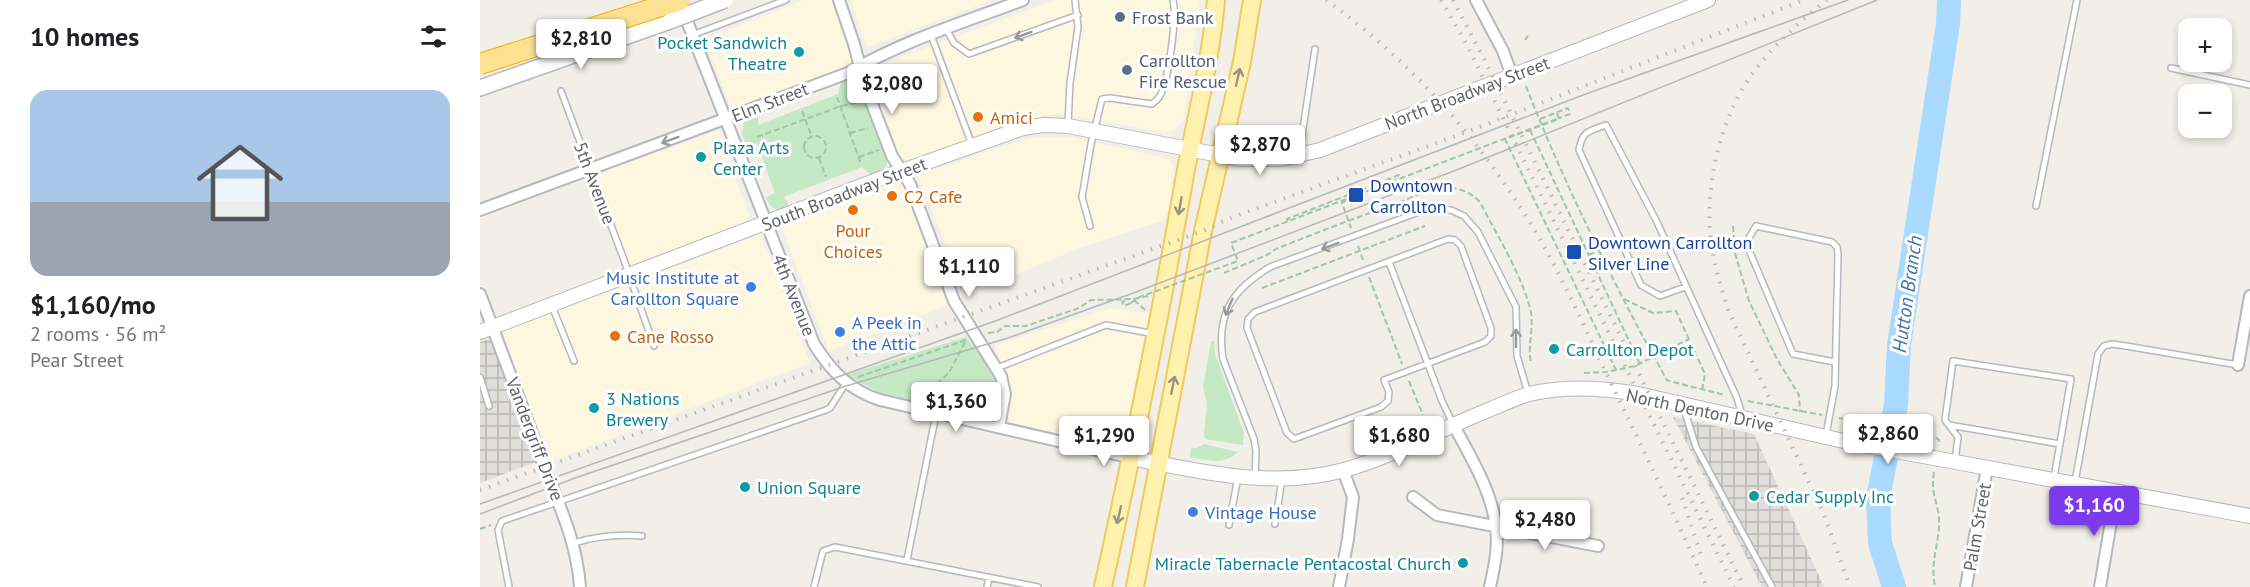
<!DOCTYPE html>
<meta charset="utf-8">
<style>
body{margin:0;font-family:"PT Sans",sans-serif;background:#f6f6f6;color:#202124;height:100vh;display:flex;flex-direction:column;font-size:22px;white-space:nowrap}
*{box-sizing:border-box;margin:0}
p{font-size:20px;color:#757577}
.icon{flex:none;width:33px;height:33px;fill:none;stroke:currentColor;stroke-width:2;stroke-linecap:round;stroke-linejoin:round}
.map{position:relative;flex:1;overflow:hidden}
.drawer{display:flex;flex-direction:column;background:#fff;width:480px}
.drawer>*{flex:none}
.buttons{position:absolute;left:1698px;top:18px;display:grid;gap:12px}
.buttons a{display:grid;place-items:center;width:54px;height:54px;border-radius:12px;background:#fff;box-shadow:0 3px 9px #0003;font-size:30px}
.price{position:absolute;translate:-50% -51px;padding:0 14px;border-radius:6px;background:#fff;color:#222;font-size:20px;line-height:39px;filter:drop-shadow(0 2px 3px #0008)}
.price::after{content:'';position:absolute;left:50%;top:36px;width:18px;height:14px;margin-left:-9px;background:inherit;clip-path:polygon(0 0,100% 0,50% 100%)}
.price.current{background:#7c3aed;color:#fff}
ul{padding:0;list-style:none}
li{display:grid;align-content:center;gap:12px;height:318px;padding:0 30px}
li span{display:grid;place-items:center;height:186px;border-radius:18px;color:#555}
li>.icon{margin-inline-start:auto}
span .icon{width:108px;height:108px;fill:#fffc;stroke-width:1}
li b{font-size:26px}
h2{display:flex;justify-content:space-between;align-items:center;height:72px;padding:0 30px;font-size:26px}
main{display:flex;flex:1;min-height:0}
.map>svg:first-child{display:block}
</style>
<main>
<section class="drawer">
<h2>10 homes<svg class="icon" aria-label="filters" viewBox="0 0 24 24"><path d="M4 7h16M4 17h16"/><circle cx="9" cy="7" r="2"/><circle cx="15" cy="17" r="2"/></svg></h2>
<ul>
<li><span style="background:linear-gradient(#a9c7e8 60%,#9aa5b1 0)"><svg class="icon" aria-label="home" viewBox="0 0 24 24"><path d="M3 11l9-7 9 7M6 9v11h12V9"/></svg></span><div><b>$1,160/mo</b><p>2 rooms · 56 m²</p><p>Pear Street</p></div></li>
</ul>
</section>
<div class="map">
<svg width="1770" height="587" viewBox="0 0 1770 587">
<defs>
<pattern id="industrial-grid" width="8" height="8" patternUnits="userSpaceOnUse" patternTransform="scale(1.5)"><rect width="8" height="8" fill="#e0deda"/><path d="M0 4h8M4 0v8" fill="none" stroke="#b9b8b5"/></pattern>
</defs>
<rect width="100%" height="100%" fill="#f1efe8"/>
<path fill="#fef7e0" d="M 324,0 L 352,0 L 373,65 L 253,113 L 224,39 Z
M 371,0 L 513,0 L 387,47 Z
M 576,0 L 720,0 L 703,121 L 694,131 L 684,132 L 578,113 L 528,124 L 421,164 L 386,70 Z
M 239,130 L 271,222 L 150,265 L 118,174 Z
M 555,137 L 596,138 L 689,159 L 693,166 L 694,174 L 687,219 L 597,249 L 486,295 L 438,176 L 508,151 Z
M 422,180 L 469,305 L 349,351 L 301,225 Z
M 281,234 L 330,363 L 69,462 L 21,332 Z
M 631,308 L 670,314 L 642,449 L 530,425 L 515,345 Z"/>
<path fill="url(#industrial-grid)" d="M 10,339 L 56,462 L 0,483 L 0,342 Z
M 1193,417 L 1274,434 L 1344,587 L 1282,587 Z"/>
<path fill="#c5e8c5" d="M 369,79 L 377,80 L 407,157 C 409,169 401,171 391,175 L 382,167 L 303,197 L 308,202 L 308,206 L 303,210 C 293,211 289,205 286,197 L 295,193 L 277,144 L 267,147 L 262,134 L 264,122 L 275,115 L 278,117 L 278,125 L 358,94 L 361,82 Z
M 486,337 L 508,364 L 518,386 L 518,411 L 507,419 L 401,393 L 366,375 Z
M 731,341 L 734,341 L 735,354 L 764,433 L 763,445 L 725,439 L 724,434 L 727,404 L 723,387 Z
M 724,444 L 758,452 C 743,466 728,460 710,457 L 711,448 L 717,448 Z"/>
<g fill="none" stroke-linecap="round" stroke-linejoin="round">
<path stroke="#aadaff" stroke-width="24" d="M 1414,587 L 1400,543 L 1398,499 L 1416,404 L 1419,345 L 1468,24 L 1469,0"/>
<defs>
<path id="service" d="M 466,29 L 474,43 L 489,54 L 598,15
M 212,35 L 306,0
M 451,35 L 492,145
M 1691,68 L 1770,85
M 81,91 L 144,260 L 174,346
M 588,124 L 590,83 L 598,27 L 595,0
M 819,155 L 835,49
M 1556,206 L 1597,0
M 610,226 L 602,197 L 611,144 L 622,99 L 630,98 L 672,104 C 676,101 679,98 681,94 C 689,76 697,18 693,0
M 968,239 L 975,240 L 981,246 L 1011,328 L 1011,336 L 1005,342 L 904,380 L 909,392 L 908,401 L 901,407 L 814,439 L 807,433 L 767,328 L 768,319 L 775,312 Z
M 909,262 L 962,401 L 973,424
M 1205,287 L 1180,296 L 1161,285 L 1099,150 C 1102,131 1109,131 1126,125 L 1177,222 L 1257,398 L 1262,415
M 72,306 L 94,361
M 517,368 L 626,325 L 675,334
M 0,377 L 9,406
M 1203,406 L 1216,447 L 1292,587
M 1469,425 L 1580,444
M 1346,435 L 1355,386 L 1358,254 L 1357,247 L 1352,242 L 1276,226 L 1266,243 L 1313,354 L 1355,362
M 1475,462 L 1478,437 L 1465,420 L 1473,361 L 1591,379 L 1574,478
M 775,478 L 776,451 L 774,439 L 743,359 C 736,314 752,290 790,267 L 947,209 L 971,210 L 984,216 L 998,232 L 1036,307 L 1037,356 L 1048,393
M 1595,482 L 1618,354 L 1624,346 L 1632,344 L 1646,346 L 1758,365
M 795,524 L 802,479
M 749,525 L 758,477
M 94,543 C 117,536 137,534 162,536
M 427,560 L 456,414
M 29,587 L 18,530 L 22,521 L 346,410 L 350,408 L 366,383
M 334,587 L 343,551 L 355,547 L 558,587
M 507,587 L 509,577"/>
<path id="minor" d="M 359,0 L 374,44 L 384,83 L 412,156 L 430,184 L 474,301 L 521,376 L 525,394 L 519,427
M 996,0 L 1023,51 L 1032,76
M 203,11 L 334,344 C 351,371 369,390 400,400 L 652,458
M 0,210 L 368,73 C 422,41 485,22 543,0
M 0,294 C 21,350 42,405 62,461 C 78,503 97,541 100,587
M 1758,365 L 1770,296
M 973,424 C 990,456 1012,491 1016,527 C 1019,546 1014,568 1010,587
M 933,497 L 957,515 L 1118,546
M 859,587 L 868,539 L 873,497 L 863,470
M 1486,587 L 1507,468
M 1620,587 L 1636,492"/>
<path id="tertiary" d="M 0,332 L 402,178 L 543,128 L 564,125 L 588,126 L 761,159 L 801,159 L 840,150 L 1228,0
M 652,458 C 719,472 796,489 864,470 C 915,456 962,428 1011,409 C 1023,404 1036,398 1049,394 C 1083,386 1124,388 1158,394 L 1372,443 L 1770,516"/>
<path id="secondary" d="M 0,88 L 190,21"/>
<path id="primary" d="M 623,587 C 653,450 681,313 705,175 C 716,117 731,60 736,0
M 655,587 L 723,231 L 762,62 L 772,0"/>
</defs>
<use href="#service" stroke="#b5b8bc" stroke-width="8"/>
<use href="#minor" stroke="#b5b8bc" stroke-width="14"/>
<use href="#tertiary" stroke="#b5b8bc" stroke-width="16"/>
<use href="#secondary" stroke="#b6babf" stroke-width="18"/>
<use href="#primary" stroke="#f2c960" stroke-width="20"/>
<path stroke="#9cc7a9" stroke-width="2" stroke-dasharray="6 3" stroke-linecap="butt" d="M 1045,40 L 1048,36
M 1046,86 C 1078,169 1120,255 1162,335 C 1169,348 1177,361 1184,375 L 1187,380 L 1193,382 L 1245,395
M 357,97 L 381,164
M 322,111 L 332,137
M 1077,113 L 1079,119 L 1025,139 L 1136,370
M 1060,119 L 1088,108 L 1090,114 L 1079,118
M 1050,130 L 1160,364
M 370,133 L 388,128
M324 147a11 11 0 1 1 22 0a11 11 0 1 1-22 0Z
M 277,137 L 361,106 L 380,102
M 379,157 L 399,150
M 339,158 L 346,177
M 864,200 L 865,201 L 862,203 L 871,228
M 808,221 L 807,219 L 919,175 L 920,178
M 1253,226 L 1255,253 L 1269,301 L 1297,359 L 1319,395 L 1320,412
M 878,246 L 883,260
M 1109,255 L 1120,249
M 744,273 L 787,255 L 796,249 C 836,233 877,217 918,203 C 933,197 950,188 967,188 C 981,188 990,192 1000,202 C 1017,236 1040,271 1050,308 C 1055,326 1047,345 1051,363
M 889,277 L 922,364
M 782,288 L 945,226
M 1144,299 L 1173,313 L 1196,311 L 1225,374 L 1222,390
M 654,300 L 665,310
M 645,301 L 642,302 L 644,306 L 651,303
M 508,333 L 517,332 L 525,326 L 546,326 L 599,308 L 611,300 L 653,299 L 668,296
M 1104,373 L 1126,372 L 1155,366 L 1209,339
M 378,377 L 486,340
M 929,381 L 943,415
M 448,399 L 453,387 L 469,373 L 486,340
M 1268,401 L 1342,415
M 1359,418 L 1454,436 L 1459,440 L 1458,445
M 1454,472 C 1450,496 1459,502 1459,522 C 1459,547 1450,559 1455,587
M 0,529 L 11,525"/>
<use href="#service" stroke="#fff" stroke-width="5"/>
<use href="#minor" stroke="#fff" stroke-width="10"/>
<use href="#tertiary" stroke="#fff" stroke-width="14"/>
<use href="#secondary" stroke="#fff" stroke-width="15"/>
<use href="#primary" stroke="#fff2af" stroke-width="16"/>
<path stroke="#b6b7b8" stroke-width="1.5" d="M 0,504 L 518,320 L 1103,95 L 1368,0
M 0,514 L 95,478 L 366,386 L 528,338 L 656,292 L 979,169 L 1397,0"/>
<path stroke="#b6b7b8" stroke-width="4" stroke-dasharray="1.5 8" stroke-linecap="butt" d="M 846,0 C 928,59 995,134 1048,219 C 1080,271 1104,327 1130,381 C 1163,449 1196,518 1227,587
M 961,0 L 987,45 L 1254,587
M 973,0 L 1004,59 L 1264,587
M 1347,0 C 1320,21 1296,43 1275,70 C 1241,114 1224,186 1231,241 C 1234,266 1241,288 1249,312 L 1343,512 L 1370,587
M 0,490 L 723,231 L 748,219 L 987,132 L 1324,0
M 1202,498 L 1222,558"/>
<defs>
<path id="secondary-bridge" d="M 190,21 L 245,0"/>
<path id="motorway-bridge" d="M 0,64 L 200,0"/>
</defs>
<use href="#secondary-bridge" stroke="#b6babf" stroke-width="18" stroke-linecap="butt"/>
<use href="#motorway-bridge" stroke="#f9ab00" stroke-width="22" stroke-linecap="butt"/>
<path stroke="#9cc7a9" stroke-width="2" stroke-dasharray="6 3" stroke-linecap="butt" d="M 651,303 L 657,298 L 758,261 L 751,243 L 1079,118"/>
<use href="#secondary-bridge" stroke="#fff" stroke-width="15"/>
<use href="#motorway-bridge" stroke="#fde293" stroke-width="20"/>
</g>
<defs><path id="oneway-shaft" d="M-6 0H5M1.5-3L5.5 0L1.5 3" fill="none" stroke-width="1.6" stroke-linecap="round" stroke-linejoin="round" transform="scale(1.5)"/></defs>
<g stroke="#979a9d">
<use href="#oneway-shaft" transform="translate(543 35) rotate(160)"/>
<use href="#oneway-shaft" transform="translate(190 140) rotate(160)"/>
<use href="#oneway-shaft" transform="translate(850 246) rotate(160)"/>
<use href="#oneway-shaft" transform="translate(749 307) rotate(113)"/>
<use href="#oneway-shaft" transform="translate(1036 338) rotate(-90)"/>
</g>
<g stroke="#979581">
<use href="#oneway-shaft" transform="translate(758 77) rotate(-77)"/>
<use href="#oneway-shaft" transform="translate(700 206) rotate(100)"/>
<use href="#oneway-shaft" transform="translate(693 385) rotate(-79)"/>
<use href="#oneway-shaft" transform="translate(639 515) rotate(103)"/>
</g>
<g fill="#5c6f8a" stroke="#fff" stroke-width="2">
<circle cx="640" cy="17" r="6"/>
<circle cx="647" cy="70" r="6"/>
</g>
<g fill="#0f9aa8" stroke="#fff" stroke-width="2">
<circle cx="319" cy="52" r="6"/>
<circle cx="221" cy="157" r="6"/>
<circle cx="1074" cy="349" r="6"/>
<circle cx="114" cy="408" r="6"/>
<circle cx="265" cy="487" r="6"/>
<circle cx="1274" cy="496" r="6"/>
<circle cx="983" cy="563" r="6"/>
</g>
<g fill="#e8710a" stroke="#fff" stroke-width="2">
<circle cx="498" cy="117" r="6"/>
<circle cx="412" cy="196" r="6"/>
<circle cx="373" cy="210" r="6"/>
<circle cx="135" cy="336" r="6"/>
</g>
<g fill="#1a4fb4" stroke="#fff" stroke-width="2">
<rect x="868" y="187" width="16" height="16" rx="3"/>
<rect x="1086" y="244" width="16" height="16" rx="3"/>
</g>
<g fill="#3f7fe0" stroke="#fff" stroke-width="2">
<circle cx="271" cy="287" r="6"/>
<circle cx="360" cy="332" r="6"/>
<circle cx="713" cy="512" r="6"/>
</g>
<g text-anchor="middle" dominant-baseline="central" stroke-width="6" stroke-linejoin="round" paint-order="stroke">
<g font-size="18" fill="#4e5e75" stroke="#fff" text-anchor="start">
<text x="652" y="17">Frost Bank</text>
<text x="659" y="60">Carrollton<tspan x="659" dy="21">Fire Rescue</tspan></text>
</g>
<g font-size="18" fill="#0d838f" stroke="#fff" text-anchor="start">
<text x="307" y="42" text-anchor="end">Pocket Sandwich<tspan x="307" dy="21">Theatre</tspan></text>
<text x="233" y="147">Plaza Arts<tspan x="233" dy="21">Center</tspan></text>
<text x="1086" y="349">Carrollton Depot</text>
<text x="126" y="398">3 Nations<tspan x="126" dy="21">Brewery</tspan></text>
<text x="277" y="487">Union Square</text>
<text x="1286" y="496">Cedar Supply Inc</text>
<text x="971" y="563" text-anchor="end">Miracle Tabernacle Pentacostal Church</text>
</g>
<g font-size="18" fill="#5f6368" stroke="#fff">
<text transform="translate(987 93) rotate(-21)">North Broadway Street</text>
<text transform="translate(290 102) rotate(-21)">Elm Street</text>
<text transform="translate(115 183) rotate(69)">5th Avenue</text>
<text transform="translate(364 194) rotate(-21)">South Broadway Street</text>
<text transform="translate(314 295) rotate(68)">4th Avenue</text>
<text transform="translate(1220 410) rotate(12)">North Denton Drive</text>
<text transform="translate(55 439) rotate(69)">Vandergriff Drive</text>
<text transform="translate(1497 527) rotate(-80)">Palm Street</text>
</g>
<g font-size="18" fill="#c56008" stroke="#fff" text-anchor="start">
<text x="510" y="117">Amici</text>
<text x="424" y="196">C2 Cafe</text>
<text x="373" y="230" text-anchor="middle">Pour<tspan x="373" dy="21">Choices</tspan></text>
<text x="147" y="336">Cane Rosso</text>
</g>
<g font-size="18" fill="#164399" stroke="#fff" text-anchor="start">
<text x="890" y="185">Downtown<tspan x="890" dy="21">Carrollton</tspan></text>
<text x="1108" y="242">Downtown Carrollton<tspan x="1108" dy="21">Silver Line</tspan></text>
</g>
<g font-size="18" fill="#366cbe" stroke="#fff" text-anchor="start">
<text x="259" y="277" text-anchor="end">Music Institute at<tspan x="259" dy="21">Carollton Square</tspan></text>
<text x="372" y="322">A Peek in<tspan x="372" dy="21">the Attic</tspan></text>
<text x="725" y="512">Vintage House</text>
</g>
<g font-size="20" font-style="italic" fill="#4174aa" stroke="#fff">
<text transform="translate(1427 294) rotate(-82)">Hutton Branch</text>
</g>
</g>
</svg>
<div class="buttons">
<a>+</a>
<a>−</a>
</div>
<b class="price" style="left:101px;top:70px">$2,810</b>
<b class="price" style="left:412px;top:115px">$2,080</b>
<b class="price" style="left:780px;top:176px">$2,870</b>
<b class="price" style="left:489px;top:298px">$1,110</b>
<b class="price" style="left:476px;top:433px">$1,360</b>
<b class="price" style="left:1408px;top:465px">$2,860</b>
<b class="price" style="left:624px;top:467px">$1,290</b>
<b class="price" style="left:919px;top:467px">$1,680</b>
<b class="price current" style="left:1614px;top:537px">$1,160</b>
<b class="price" style="left:1065px;top:551px">$2,480</b>
</div>
</main>
